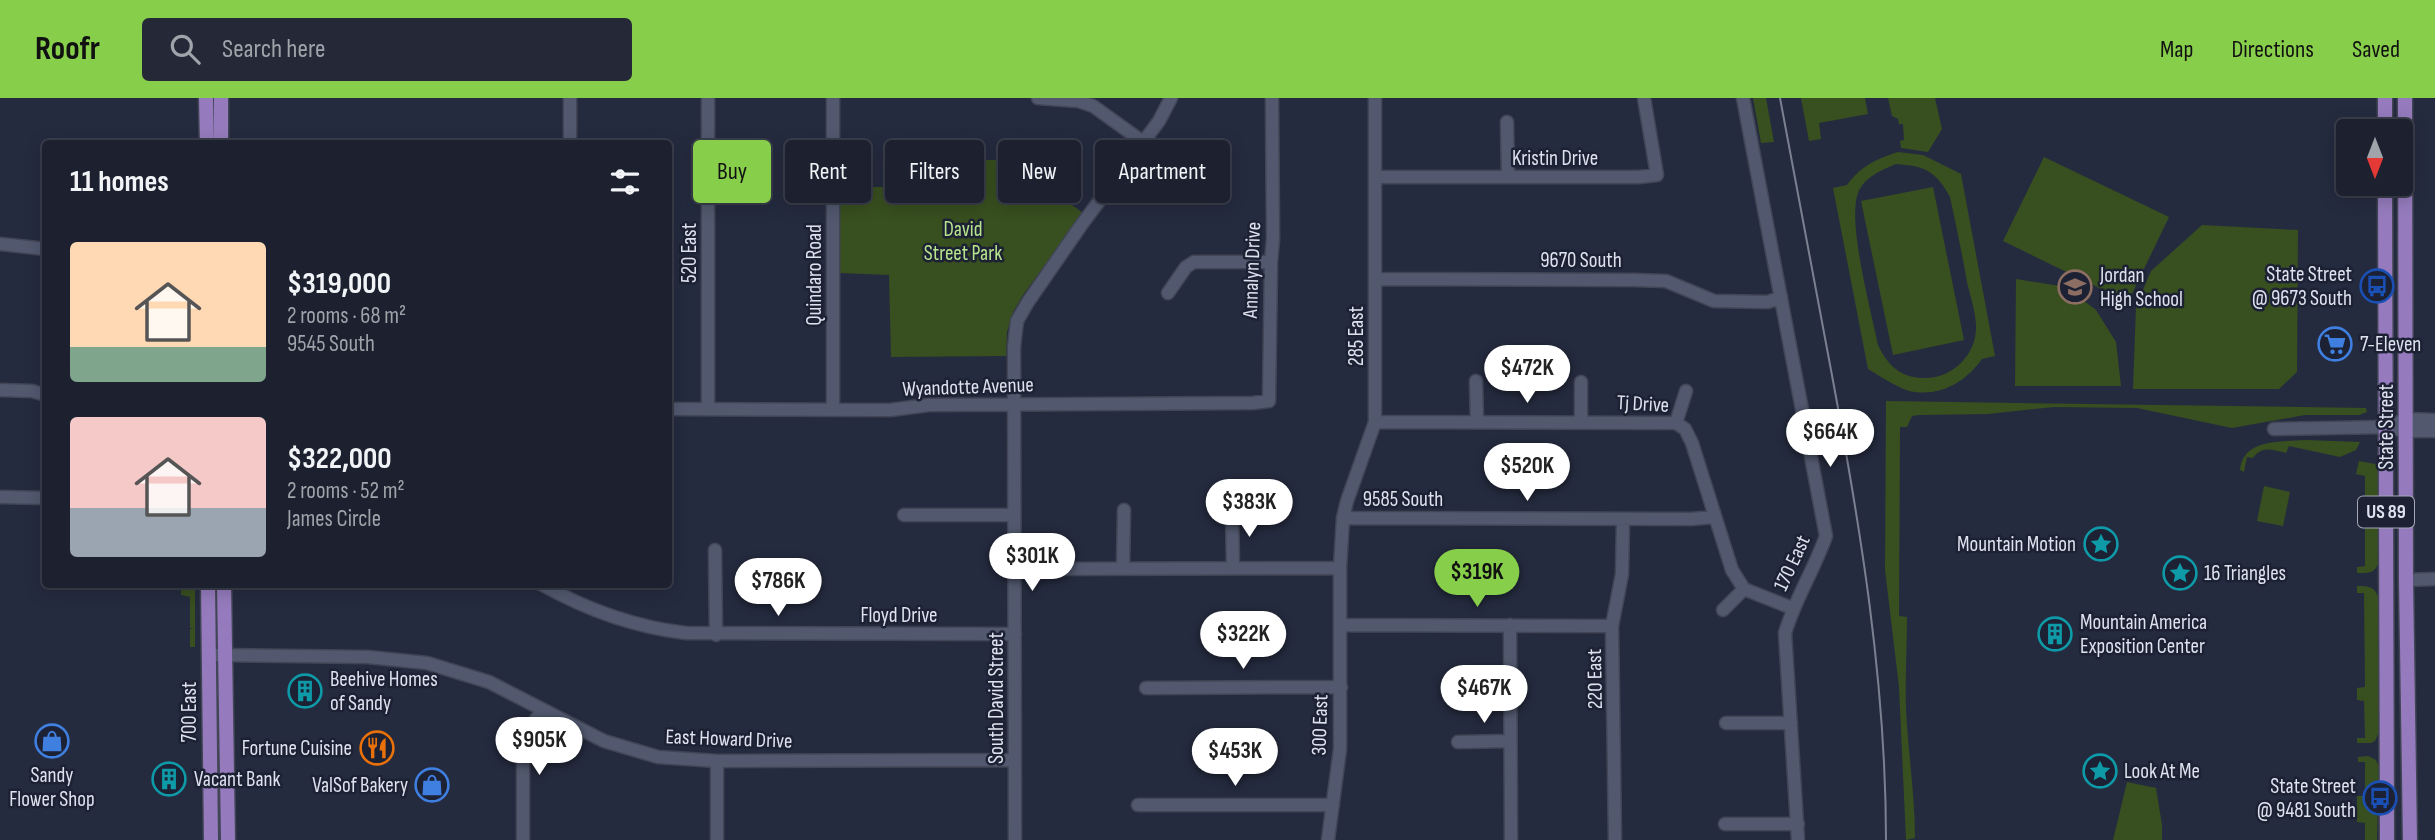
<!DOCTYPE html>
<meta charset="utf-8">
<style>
body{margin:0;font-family:"Sofia Sans Condensed",sans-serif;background:#252837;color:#f1f3f6;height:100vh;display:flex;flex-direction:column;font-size:26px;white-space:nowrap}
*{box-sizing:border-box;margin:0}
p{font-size:23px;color:#a0a3aa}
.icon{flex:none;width:38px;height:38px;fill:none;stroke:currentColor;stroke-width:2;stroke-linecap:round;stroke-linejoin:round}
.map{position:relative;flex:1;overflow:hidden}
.side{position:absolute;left:42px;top:42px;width:630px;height:448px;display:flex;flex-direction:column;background:#1c202f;border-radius:7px;box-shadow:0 4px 18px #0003,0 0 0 2px #3a3e4b}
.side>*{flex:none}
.guide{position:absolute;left:693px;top:42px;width:665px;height:63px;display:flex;gap:14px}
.needle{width:46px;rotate:180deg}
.tools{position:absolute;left:2336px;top:21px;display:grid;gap:14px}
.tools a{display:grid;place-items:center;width:77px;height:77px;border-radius:7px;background:#1c202f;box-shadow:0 4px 18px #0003,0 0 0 2px #3a3e4b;font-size:35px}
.price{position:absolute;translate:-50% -60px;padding:0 16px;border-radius:24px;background:#fff;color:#222;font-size:23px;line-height:46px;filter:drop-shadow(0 2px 4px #0008)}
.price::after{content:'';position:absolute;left:50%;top:42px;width:21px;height:16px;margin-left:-10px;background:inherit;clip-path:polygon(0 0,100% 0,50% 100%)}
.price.on{background:#87cf4b;color:#111}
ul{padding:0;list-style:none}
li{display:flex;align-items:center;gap:21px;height:175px;padding:0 28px}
li span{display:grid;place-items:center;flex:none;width:196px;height:140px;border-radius:7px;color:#555}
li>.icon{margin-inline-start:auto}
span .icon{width:84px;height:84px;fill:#fffc;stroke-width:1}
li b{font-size:30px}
h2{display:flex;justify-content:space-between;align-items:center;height:84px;padding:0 28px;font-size:30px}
.pill{padding:0 24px;border-radius:7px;background:#1c202f;box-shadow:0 4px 18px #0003,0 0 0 2px #3a3e4b;font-size:24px;line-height:63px}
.pill.on{background:#87cf4b;color:#111}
header{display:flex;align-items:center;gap:42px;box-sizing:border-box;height:98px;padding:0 35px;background:#87cf4b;color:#111}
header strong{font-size:33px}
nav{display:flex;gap:38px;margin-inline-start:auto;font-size:24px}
.search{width:490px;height:63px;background:#252837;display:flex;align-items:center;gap:18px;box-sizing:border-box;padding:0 24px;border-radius:7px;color:#a0a3aa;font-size:26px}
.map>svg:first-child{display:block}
</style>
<header>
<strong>Roofr</strong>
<div class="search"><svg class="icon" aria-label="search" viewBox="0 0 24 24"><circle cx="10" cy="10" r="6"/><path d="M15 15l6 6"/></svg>Search here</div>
<nav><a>Map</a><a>Directions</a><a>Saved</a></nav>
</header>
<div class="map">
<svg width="2435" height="742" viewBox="0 0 2435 742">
<rect width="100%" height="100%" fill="#252b3f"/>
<path fill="#384f1f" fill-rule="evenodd" d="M 1753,0 L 1766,0 L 1774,44 L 1761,45 Z
M 1801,0 L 1865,0 L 1868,16 L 1819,25 L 1821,41 L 1809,43 Z
M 1888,0 L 1935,0 L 1942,31 L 1928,54 L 1901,50 L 1900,43 L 1904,42 L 1903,26 L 1899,26 L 1898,21 L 1892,18 Z
M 1898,54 L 1923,57 L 1961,76 L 1995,258 L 1982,261 C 1965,285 1937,301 1906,292 C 1893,287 1880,278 1868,271 L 1833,90 L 1847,87 C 1861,68 1876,61 1898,54 ZM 1896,66 C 1925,68 1936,73 1950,99 C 1956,127 1962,155 1967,184 C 1970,197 1975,212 1976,226 C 1978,256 1952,282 1922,280 C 1899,279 1887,266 1878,247 C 1871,212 1847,124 1858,95 C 1864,79 1882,72 1896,66 Z
M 2044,59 L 2169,119 L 2128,204 L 2003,143 Z
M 886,62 L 1051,62 L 1051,92 L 1083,115 L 1023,197 L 1013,214 L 1007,234 L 1006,258 L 891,259 L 889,177 L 840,175 L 839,89 L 886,89 Z
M 1933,89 L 1964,242 L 1893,257 L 1861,103 Z
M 2202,127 L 2298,132 L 2297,274 L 2279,291 L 2133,291 L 2136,208 L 2151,173 Z
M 2016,181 L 2066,189 L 2096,212 L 2116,244 L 2121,288 L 2015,288 Z
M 1886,303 L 2366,310 L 2367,314 L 2359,317 L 2305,317 L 2232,330 L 2137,310 L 2054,309 L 1988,316 L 1919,317 L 1912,318 L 1907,329 L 1900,329 L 1899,518 L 1907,519 C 1907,549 1905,580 1906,611 C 1908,654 1915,697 1915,740 L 1906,742 L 1899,589 L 1885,472 Z
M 2306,342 L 2360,344 L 2356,352 L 2340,359 L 2289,348 L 2286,355 C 2273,352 2262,347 2253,360 L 2247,359 L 2244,374 L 2240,372 C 2243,340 2282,344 2306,342 Z
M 2359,363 L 2375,366 L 2378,364 L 2378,466 C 2374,476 2367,475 2357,475 L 2357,469 L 2365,468 L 2365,378 L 2356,376 Z
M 2264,388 L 2290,394 L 2283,428 L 2257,423 Z
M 181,487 L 195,487 L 195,549 L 190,549 L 190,531 L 194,531 L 190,530 L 190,499 L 181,497 Z
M 2357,488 C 2367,488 2375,488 2378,499 L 2379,634 L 2375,643 L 2371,645 L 2357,645 L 2357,640 L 2365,640 L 2364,603 L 2357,602 L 2357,590 L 2365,589 L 2364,495 L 2357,495 Z
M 2368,658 L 2376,662 L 2379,669 L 2377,742 L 2365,742 L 2365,725 L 2357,724 L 2357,698 L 2365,698 L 2365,664 L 2358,664 L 2358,659 Z
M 2127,684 L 2156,690 L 2162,727 L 2162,742 L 2113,742 Z"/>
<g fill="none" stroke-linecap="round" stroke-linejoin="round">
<defs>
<path id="minor" d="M 1038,0 L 1078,3 L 1093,8 L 1168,62
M 1743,0 L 1826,438 C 1814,472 1795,501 1785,535 L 1798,742
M 1507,24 L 1508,79
M 570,46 L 570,0
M 1375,79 L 1639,79 L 1657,77 L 1644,0
M 0,146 L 46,151
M 1376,181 L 1634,182 L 1666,183 L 1714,203 L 1768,204 L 1781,199
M 1168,195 L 1186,169 L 1194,164 L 1271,164
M 1476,283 L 1477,324
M 0,292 L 32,293 L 46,297
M 668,311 L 890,312 L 929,307 L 1253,305 L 1269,303 L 1271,164 L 1273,141 L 1272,0
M 708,311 L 708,0
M 833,312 L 833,0
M 1375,324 L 1676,325 L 1685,331 L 1692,345 L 1732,472 L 1744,491 L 1792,510
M 1581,324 L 1581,284
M 2399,324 L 2407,321 L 2435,322
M 1676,325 L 1686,293
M 2274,331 L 2386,329 L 2407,333 L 2435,333
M 0,399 L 46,400
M 1232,412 L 1233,470
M 904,417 L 1013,417
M 1343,420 L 1691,421 L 1714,419
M 715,452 L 716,537
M 1015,471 L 1340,470
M 1123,471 L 1124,412
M 2406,482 L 2435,481
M 541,486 C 587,512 633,529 686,535 L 1015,536
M 1723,512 L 1744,491
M 1341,527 L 1612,528
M 1510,527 L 1511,742
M 216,557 L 368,559 L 427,565 L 489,584 L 604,643 L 658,659 L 717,663 L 1015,662
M 1146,590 L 1341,589
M 1726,625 L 1791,625
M 1458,644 L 1510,643
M 717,663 L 717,742
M 1138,707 L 1333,707
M 1725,726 L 1798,726
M 523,742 L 523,648 L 528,633 L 542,612
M 1015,742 L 1014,249 L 1017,223 L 1028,204 L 1082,126 L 1159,23 L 1171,0
M 1328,742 L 1340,651 L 1340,470 L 1343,420 L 1347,403 L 1375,324 L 1375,0
M 1615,742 L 1612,528 L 1622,476 L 1623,421"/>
<path id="major" d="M 206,0 L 207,46
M 221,0 L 221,46
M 2385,0 L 2385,33
M 2405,0 L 2406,482 L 2410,742
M 2385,86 L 2387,742
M 208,486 L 211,742
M 224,486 L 228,742"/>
</defs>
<use href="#minor" stroke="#414555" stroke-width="15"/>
<use href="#major" stroke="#414555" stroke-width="17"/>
<use href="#minor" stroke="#52596f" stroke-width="12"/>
<use href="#major" stroke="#957bbd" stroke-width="14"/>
<path stroke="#7b8091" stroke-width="2" d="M 1780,0 C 1797,91 1814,181 1831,272 C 1860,427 1886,583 1886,742"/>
</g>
<defs>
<symbol id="bus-ring" viewBox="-11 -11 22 22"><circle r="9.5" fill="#1c2134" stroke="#1a4fb4" stroke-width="1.5"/><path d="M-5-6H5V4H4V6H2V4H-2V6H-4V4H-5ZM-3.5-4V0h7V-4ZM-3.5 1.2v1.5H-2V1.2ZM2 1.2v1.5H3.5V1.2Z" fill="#1a4fb4"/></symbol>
<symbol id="school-ring" viewBox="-11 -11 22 22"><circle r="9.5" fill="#1c2134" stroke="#8d6e63" stroke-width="1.5"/><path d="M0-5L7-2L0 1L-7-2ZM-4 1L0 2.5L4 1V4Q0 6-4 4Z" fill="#8d6e63"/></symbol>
<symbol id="supermarket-ring" viewBox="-11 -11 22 22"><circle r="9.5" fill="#1c2134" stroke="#3f7fe0" stroke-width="1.5"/><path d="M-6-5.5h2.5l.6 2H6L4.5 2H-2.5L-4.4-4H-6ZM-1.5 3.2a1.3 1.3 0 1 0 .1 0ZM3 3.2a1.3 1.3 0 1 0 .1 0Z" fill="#3f7fe0"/></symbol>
<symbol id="sight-ring" viewBox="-11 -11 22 22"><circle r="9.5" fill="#1c2134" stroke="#0f9aa8" stroke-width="1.5"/><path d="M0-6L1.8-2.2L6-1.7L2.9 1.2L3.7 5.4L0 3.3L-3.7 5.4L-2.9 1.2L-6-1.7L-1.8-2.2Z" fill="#0f9aa8"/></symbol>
<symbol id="building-ring" viewBox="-11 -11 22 22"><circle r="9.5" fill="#1c2134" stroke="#0f9aa8" stroke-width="1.5"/><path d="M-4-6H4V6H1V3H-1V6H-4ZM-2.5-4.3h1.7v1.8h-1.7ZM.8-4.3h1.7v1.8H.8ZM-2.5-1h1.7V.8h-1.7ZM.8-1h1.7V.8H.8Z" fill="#0f9aa8"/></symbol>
<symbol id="shop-ring" viewBox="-11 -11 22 22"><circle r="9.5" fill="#1c2134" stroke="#3f7fe0" stroke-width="1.5"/><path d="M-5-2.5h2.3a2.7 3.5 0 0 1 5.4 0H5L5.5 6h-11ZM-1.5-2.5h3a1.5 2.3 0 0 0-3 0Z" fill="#3f7fe0"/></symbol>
<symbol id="restaurant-ring" viewBox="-11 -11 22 22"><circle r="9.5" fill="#1c2134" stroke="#e8710a" stroke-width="1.5"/><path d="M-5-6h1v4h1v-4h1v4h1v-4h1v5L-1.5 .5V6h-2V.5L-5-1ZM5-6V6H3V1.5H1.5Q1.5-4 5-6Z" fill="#e8710a"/></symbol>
</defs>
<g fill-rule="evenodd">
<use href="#bus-ring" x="2358" y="169" width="38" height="38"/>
<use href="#school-ring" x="2056" y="170" width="38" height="38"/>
<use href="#supermarket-ring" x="2316" y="227" width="38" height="38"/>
<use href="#sight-ring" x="2082" y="427" width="38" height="38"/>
<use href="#sight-ring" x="2161" y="456" width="38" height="38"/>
<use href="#building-ring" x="2036" y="517" width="38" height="38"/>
<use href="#building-ring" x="286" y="574" width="38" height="38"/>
<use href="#shop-ring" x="33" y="624" width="38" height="38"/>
<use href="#restaurant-ring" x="358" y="631" width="38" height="38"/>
<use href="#sight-ring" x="2081" y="654" width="38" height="38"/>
<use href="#building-ring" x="150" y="662" width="38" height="38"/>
<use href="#shop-ring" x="413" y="668" width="38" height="38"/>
<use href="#bus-ring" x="2361" y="681" width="38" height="38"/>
</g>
<g text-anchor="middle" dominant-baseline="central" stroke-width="5" stroke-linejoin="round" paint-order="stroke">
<rect fill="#1c2134" stroke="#a4a8b7" stroke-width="2" x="2358" y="398.5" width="56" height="31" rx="5"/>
<g font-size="19" font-weight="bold" fill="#dee2ef">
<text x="2386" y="414">US 89</text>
</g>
<g font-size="21" fill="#dee2ef" stroke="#1c2134">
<text x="1555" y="60">Kristin Drive</text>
<text transform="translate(689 155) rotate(-90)">520 East</text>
<text x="1581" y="162">9670 South</text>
<text transform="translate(1252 172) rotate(-88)">Annalyn Drive</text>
<text transform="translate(814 177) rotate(-90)">Quindaro Road</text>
<text transform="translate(1356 238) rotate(-90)">285 East</text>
<text transform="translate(968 289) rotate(-2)">Wyandotte Avenue</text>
<text transform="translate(1643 306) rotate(3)">Tj Drive</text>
<text transform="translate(2386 329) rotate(-90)">State Street</text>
<text x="1403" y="401">9585 South</text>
<text transform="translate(1792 465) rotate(-65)">170 East</text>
<text x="899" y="517">Floyd Drive</text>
<text transform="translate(1595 581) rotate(-91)">220 East</text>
<text transform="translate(996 600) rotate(-90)">South David Street</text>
<text transform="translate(189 614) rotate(-90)">700 East</text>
<text transform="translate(1320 627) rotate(-88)">300 East</text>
<text transform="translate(729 641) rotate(2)">East Howard Drive</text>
</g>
<g font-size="21" fill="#b7e48d" stroke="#1c2134">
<text x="963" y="131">David<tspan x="963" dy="24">Street Park</tspan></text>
</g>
<g font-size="21" fill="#dee2ef" stroke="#1c2134" text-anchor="start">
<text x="2352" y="176" text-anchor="end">State Street<tspan x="2352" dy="24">@ 9673 South</tspan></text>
<text x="2100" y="177">Jordan<tspan x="2100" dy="24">High School</tspan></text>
<text x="2360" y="246">7-Eleven</text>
<text x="2076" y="446" text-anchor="end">Mountain Motion</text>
<text x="2204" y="475">16 Triangles</text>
<text x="2080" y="524">Mountain America<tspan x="2080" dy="24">Exposition Center</tspan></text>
<text x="330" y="581">Beehive Homes<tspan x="330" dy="24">of Sandy</tspan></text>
<text x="352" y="650" text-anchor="end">Fortune Cuisine</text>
<text x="2124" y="673">Look At Me</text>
<text x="52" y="677" text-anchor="middle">Sandy<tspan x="52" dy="24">Flower Shop</tspan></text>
<text x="194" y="681">Vacant Bank</text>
<text x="408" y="687" text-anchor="end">ValSof Bakery</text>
<text x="2356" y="688" text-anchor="end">State Street<tspan x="2356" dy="24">@ 9481 South</tspan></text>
</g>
</g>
</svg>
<div class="tools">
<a><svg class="needle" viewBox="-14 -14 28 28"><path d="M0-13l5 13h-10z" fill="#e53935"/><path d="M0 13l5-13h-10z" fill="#a0a3aa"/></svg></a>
</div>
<b class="price" style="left:1527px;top:307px">$472K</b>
<b class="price" style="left:1830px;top:371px">$664K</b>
<b class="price" style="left:1527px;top:405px">$520K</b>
<b class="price" style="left:1249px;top:441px">$383K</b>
<b class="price" style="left:1032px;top:495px">$301K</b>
<b class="price on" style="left:1477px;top:511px">$319K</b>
<b class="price" style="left:778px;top:520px">$786K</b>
<b class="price" style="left:1243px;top:573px">$322K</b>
<b class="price" style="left:1484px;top:627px">$467K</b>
<b class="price" style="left:539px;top:679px">$905K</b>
<b class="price" style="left:1235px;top:690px">$453K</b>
<div class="guide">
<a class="pill on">Buy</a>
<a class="pill">Rent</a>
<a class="pill">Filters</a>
<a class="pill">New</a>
<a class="pill">Apartment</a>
</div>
<section class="side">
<h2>11 homes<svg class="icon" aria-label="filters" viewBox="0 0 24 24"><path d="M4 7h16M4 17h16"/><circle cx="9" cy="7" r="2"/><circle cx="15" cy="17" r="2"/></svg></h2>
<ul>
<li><span style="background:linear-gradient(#ffd9b3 75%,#7fa58c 0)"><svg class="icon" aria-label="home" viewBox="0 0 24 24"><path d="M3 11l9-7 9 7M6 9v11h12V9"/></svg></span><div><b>$319,000</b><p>2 rooms · 68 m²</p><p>9545 South</p></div></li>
<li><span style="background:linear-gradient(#f6c9c9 65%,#9aa5b1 0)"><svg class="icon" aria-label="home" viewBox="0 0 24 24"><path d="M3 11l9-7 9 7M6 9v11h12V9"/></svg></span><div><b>$322,000</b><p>2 rooms · 52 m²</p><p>James Circle</p></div></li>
</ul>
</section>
</div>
